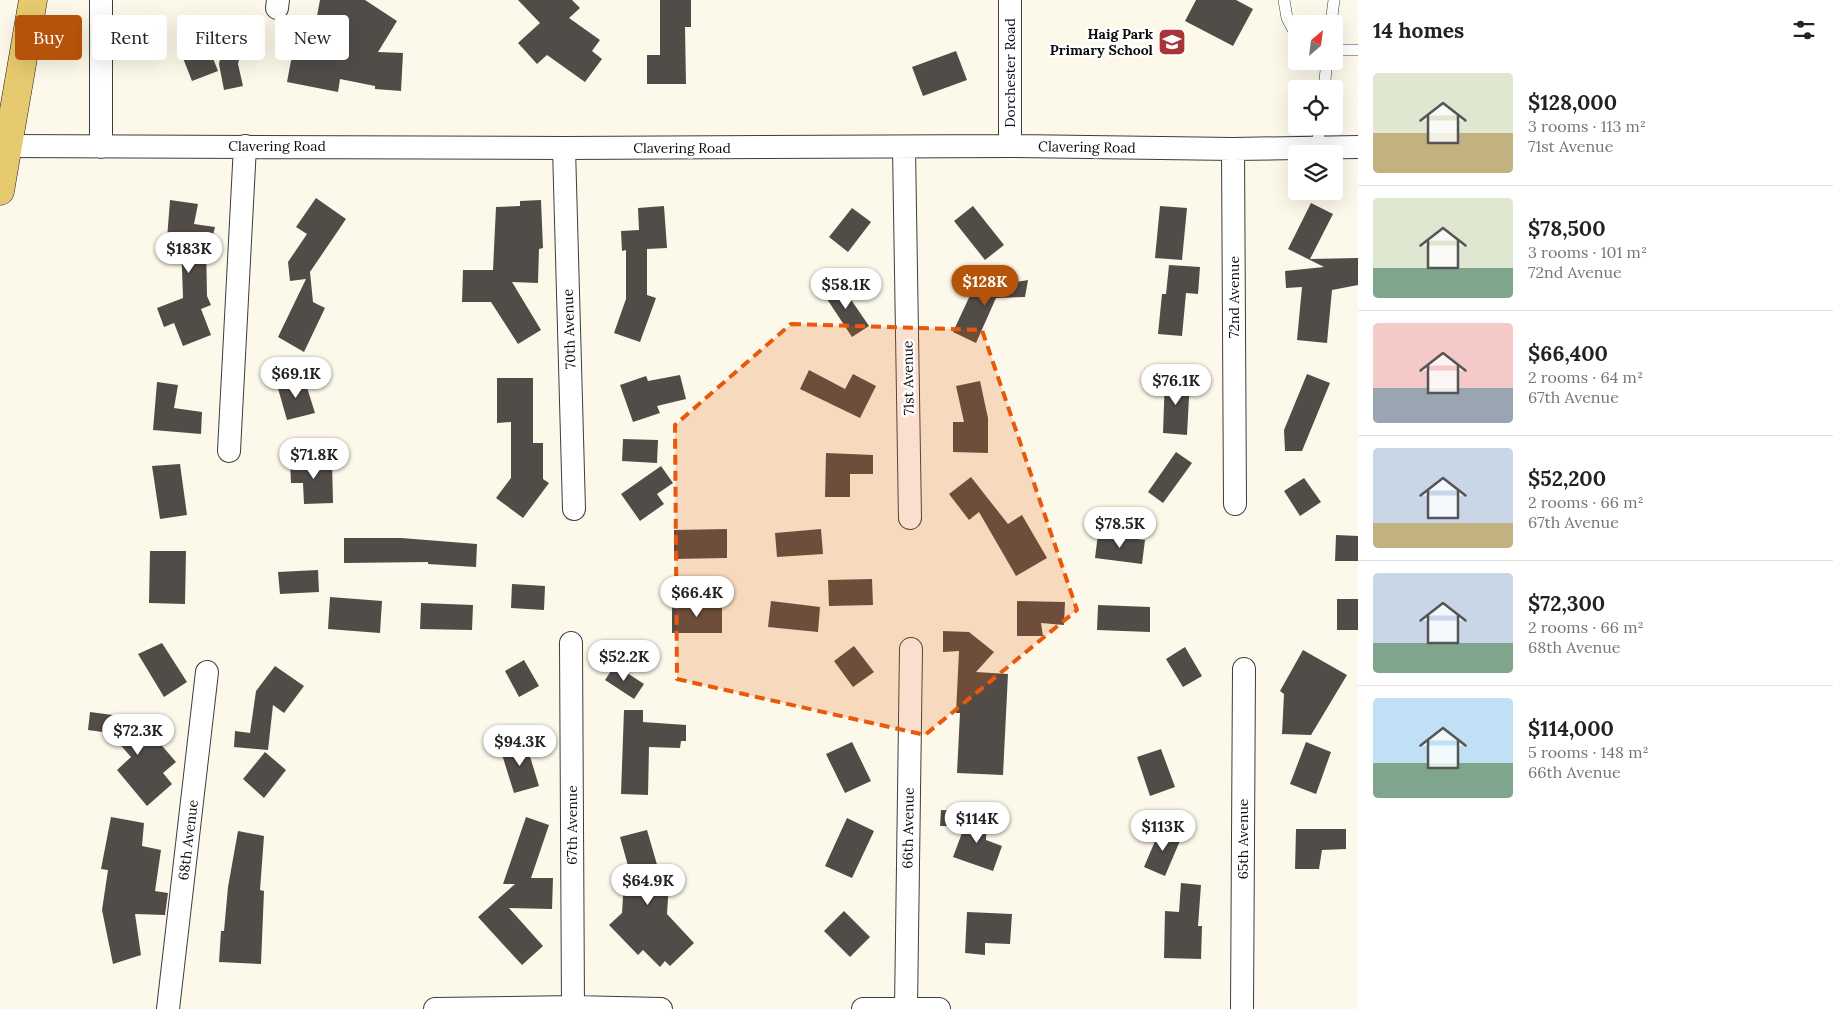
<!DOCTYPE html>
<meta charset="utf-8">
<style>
body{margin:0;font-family:Lora,serif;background:#f6f6f6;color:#222;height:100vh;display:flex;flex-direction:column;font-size:19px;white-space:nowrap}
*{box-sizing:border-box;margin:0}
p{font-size:16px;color:#767676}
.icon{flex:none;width:28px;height:28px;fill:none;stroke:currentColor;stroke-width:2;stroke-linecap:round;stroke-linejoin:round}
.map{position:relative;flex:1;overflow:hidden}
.details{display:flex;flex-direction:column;background:#fff;width:475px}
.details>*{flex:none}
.top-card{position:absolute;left:15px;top:15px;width:475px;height:45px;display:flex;gap:10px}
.needle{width:32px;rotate:28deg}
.fabs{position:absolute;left:1288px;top:15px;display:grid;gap:10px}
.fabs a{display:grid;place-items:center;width:55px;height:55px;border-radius:5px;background:#fff;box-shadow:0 5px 20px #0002;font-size:25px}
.price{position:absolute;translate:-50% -42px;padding:0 11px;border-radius:18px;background:#fff;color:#222;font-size:16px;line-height:32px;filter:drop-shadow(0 1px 2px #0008)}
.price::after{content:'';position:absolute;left:50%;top:30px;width:15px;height:11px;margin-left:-8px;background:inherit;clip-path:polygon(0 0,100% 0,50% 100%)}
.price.current{background:#b45309;color:#fff}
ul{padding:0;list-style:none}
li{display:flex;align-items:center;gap:15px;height:125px;padding:0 15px}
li+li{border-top:1px solid #e0e0e0}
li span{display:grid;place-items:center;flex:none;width:140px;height:100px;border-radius:5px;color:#555}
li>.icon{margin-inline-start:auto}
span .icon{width:60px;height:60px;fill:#fffc;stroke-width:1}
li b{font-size:21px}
h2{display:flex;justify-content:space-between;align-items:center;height:60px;padding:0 15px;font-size:21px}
.pill{padding:0 18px;border-radius:5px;background:#fff;box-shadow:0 5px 20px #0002;font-size:18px;line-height:45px}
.pill.current{background:#b45309;color:#fff}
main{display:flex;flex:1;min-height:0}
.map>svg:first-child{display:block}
</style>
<main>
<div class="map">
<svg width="1358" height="1009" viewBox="0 0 1358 1009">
<rect width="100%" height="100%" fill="#fcf9ea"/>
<path fill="#514c48" d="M 320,0 L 365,0 L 397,21 L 378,52 L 403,53 L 401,91 L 375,89 L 375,86 L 340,79 L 338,92 L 287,82 L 293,50 L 310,54 Z
M 518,0 L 572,0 L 580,8 L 569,18 L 600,40 L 592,51 L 602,59 L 585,82 L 547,55 L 537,64 L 518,43 L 540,23 Z
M 660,0 L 691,0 L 691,27 L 685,27 L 686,84 L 647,84 L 647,55 L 660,55 Z
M 1196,0 L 1236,0 L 1253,9 L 1233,46 L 1185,21 Z
M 203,33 L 218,71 L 192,81 L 177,43 Z
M 225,35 L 244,39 L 238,64 L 243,86 L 224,90 L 219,64 Z
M 956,51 L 967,80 L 923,96 L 912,67 Z
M 316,198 L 346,219 L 310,272 L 313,302 L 325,308 L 304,352 L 278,337 L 306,279 L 290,281 L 288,262 L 307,234 L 296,227 Z
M 170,200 L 198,204 L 194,224 L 215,227 L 211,243 L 206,242 L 207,296 L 211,305 L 201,309 L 211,335 L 183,346 L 174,323 L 164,327 L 157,308 L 183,298 L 181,240 L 167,239 Z
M 541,200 L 543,248 L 539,249 L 538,283 L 512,282 L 541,330 L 518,344 L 491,302 L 462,302 L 463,270 L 493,270 L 496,207 L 520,206 L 520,201 Z
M 1311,203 L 1333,214 L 1310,259 L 1358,258 L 1358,285 L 1332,290 L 1327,343 L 1297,340 L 1302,287 L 1286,288 L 1285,271 L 1324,267 L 1288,249 Z
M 664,206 L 667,248 L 647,249 L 647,295 L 656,298 L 640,342 L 614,333 L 626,299 L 626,250 L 622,251 L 621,231 L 639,230 L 638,208 Z
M 973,206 L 1004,245 L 985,260 L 954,221 Z
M 1160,206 L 1187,208 L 1182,260 L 1155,258 Z
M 852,208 L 871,222 L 848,252 L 829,237 Z
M 1169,265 L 1200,267 L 1198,294 L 1186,293 L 1182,336 L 1158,334 L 1162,294 L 1166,294 Z
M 1028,280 L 1025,297 L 996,298 L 976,343 L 953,332 L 973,289 Z
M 839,282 L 869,326 L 852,337 L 823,293 Z
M 809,370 L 845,389 L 853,374 L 876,386 L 860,418 L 800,389 Z
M 1307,374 L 1330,383 L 1302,451 L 1285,451 L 1284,430 Z
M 680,375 L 686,399 L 657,406 L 660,413 L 633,422 L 620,385 L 646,376 L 648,381 Z
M 1165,377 L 1190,378 L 1187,435 L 1163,433 Z
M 304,378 L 315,413 L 287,420 L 277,385 Z
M 497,378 L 533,378 L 533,443 L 543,443 L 543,479 L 549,483 L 523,518 L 496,498 L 511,478 L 511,422 L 497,423 Z
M 980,381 L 988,418 L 988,453 L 953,452 L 953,422 L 964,422 L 956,386 Z
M 157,382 L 178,385 L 174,408 L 202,412 L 201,434 L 153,430 Z
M 623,439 L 658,440 L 657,463 L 622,461 Z
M 1176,452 L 1192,463 L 1163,503 L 1148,492 Z
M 826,453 L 873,455 L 873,474 L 850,474 L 850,497 L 825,497 Z
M 290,461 L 332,461 L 333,503 L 304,504 L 303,483 L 291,483 Z
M 180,464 L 187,515 L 160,519 L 152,466 Z
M 661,466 L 673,483 L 657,494 L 664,504 L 640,521 L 621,494 Z
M 971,477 L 1008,524 L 1022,515 L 1047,558 L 1016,576 L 979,512 L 969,520 L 949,494 Z
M 1304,478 L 1321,502 L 1300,516 L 1284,491 Z
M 727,529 L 727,558 L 674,559 L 674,530 Z
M 821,529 L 823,554 L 777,557 L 775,533 Z
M 1098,534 L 1145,540 L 1142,564 L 1095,558 Z
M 1336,535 L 1358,536 L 1358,561 L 1335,561 Z
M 344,538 L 401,538 L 477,544 L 476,567 L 428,564 L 428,562 L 344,563 Z
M 150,551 L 186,551 L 185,604 L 149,603 Z
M 318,570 L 319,592 L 280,594 L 278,572 Z
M 872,579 L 873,605 L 829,606 L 828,580 Z
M 512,584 L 545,586 L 544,610 L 511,608 Z
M 330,597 L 382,601 L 380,633 L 328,629 Z
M 1337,599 L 1358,599 L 1358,630 L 1337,630 Z
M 771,601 L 820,607 L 818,632 L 768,627 Z
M 1017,601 L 1065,602 L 1064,625 L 1041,623 L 1043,636 L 1017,636 Z
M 421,603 L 473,605 L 472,630 L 420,629 Z
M 672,604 L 722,604 L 722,633 L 672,633 Z
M 1098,605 L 1150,607 L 1150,632 L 1097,630 Z
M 943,631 L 969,632 L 994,652 L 976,672 L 1008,674 L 1003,775 L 957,773 L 960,713 L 956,713 L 959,651 L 943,652 Z
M 162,643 L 187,682 L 164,697 L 138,654 Z
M 854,646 L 874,672 L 853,687 L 834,661 Z
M 1185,647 L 1202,676 L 1183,687 L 1166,659 Z
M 1303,650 L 1347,675 L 1311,735 L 1282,734 L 1284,694 L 1280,691 Z
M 524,660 L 539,686 L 519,697 L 505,671 Z
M 615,665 L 644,684 L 634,699 L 605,680 Z
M 275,666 L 304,686 L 284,713 L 273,705 L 268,750 L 234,747 L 235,731 L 250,733 L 256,691 Z
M 624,710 L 643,710 L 643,722 L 686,725 L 686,741 L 681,741 L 680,748 L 649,747 L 648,795 L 621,794 Z
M 90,712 L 128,717 L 125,743 L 145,726 L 176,762 L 163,773 L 172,784 L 147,806 L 117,770 L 131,757 L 110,733 L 88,730 Z
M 525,740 L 539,786 L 514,793 L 500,748 Z
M 852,742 L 871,781 L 845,793 L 826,754 Z
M 1306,742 L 1331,752 L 1316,794 L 1290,784 Z
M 1161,749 L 1175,787 L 1150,796 L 1137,757 Z
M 265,752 L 286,770 L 264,798 L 243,779 Z
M 941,810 L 961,811 L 960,826 L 940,826 Z
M 969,814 L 987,814 L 986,840 L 1002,846 L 993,871 L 953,857 Z
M 111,817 L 144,823 L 142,846 L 161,850 L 155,891 L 168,893 L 165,915 L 135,914 L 141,955 L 113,964 L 102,910 L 108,870 L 101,869 Z
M 526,817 L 549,825 L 531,878 L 553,878 L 552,909 L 509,908 L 543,946 L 522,965 L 478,917 L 515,884 L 503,884 Z
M 847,818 L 874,831 L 852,878 L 825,866 Z
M 1161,827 L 1182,836 L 1165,876 L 1144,867 Z
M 1296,829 L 1346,829 L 1346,849 L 1322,850 L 1319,869 L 1295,869 Z
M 647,830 L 662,882 L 669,883 L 667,914 L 694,943 L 670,966 L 665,961 L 660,967 L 643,950 L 638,955 L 609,925 L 622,913 L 624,879 L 632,880 L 620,837 Z
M 238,831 L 264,836 L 260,890 L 264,891 L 261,964 L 219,962 L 221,931 L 224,931 L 228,887 Z
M 1181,883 L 1201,885 L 1198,926 L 1202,926 L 1201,959 L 1164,958 L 1165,911 L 1179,912 Z
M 844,911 L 870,937 L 850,957 L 824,931 Z
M 967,912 L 1012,914 L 1010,944 L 985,943 L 985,955 L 965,953 Z"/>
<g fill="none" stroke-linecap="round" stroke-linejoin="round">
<defs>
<path id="lane" d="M 1284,0 L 1287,18 L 1296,35
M 1331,24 L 1334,0
M 1334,50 L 1358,50
M 1324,89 L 1327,61
M 1317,147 L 1320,126"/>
<path id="street" d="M 101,0 L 101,147
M 277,8 L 278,0
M 6,146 L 564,148 L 1010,146 L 1233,149 L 1358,147
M 1010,146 L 1010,0
M 564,148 L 574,509
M 904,148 L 910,518
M 1233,149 L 1235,504
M 229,451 L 245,146
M 571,643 L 573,1007
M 906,1008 L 911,649
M 168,1009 L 207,672
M 435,1009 L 573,1007 L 661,1009
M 863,1009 L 939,1009
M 1242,1009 L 1244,669"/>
<path id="primary" d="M 0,191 L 33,0"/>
</defs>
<use href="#lane" stroke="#3d3d3d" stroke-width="12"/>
<use href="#street" stroke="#3d3d3d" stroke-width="24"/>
<use href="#primary" stroke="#1b1b1b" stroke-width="29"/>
<use href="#lane" stroke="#fff" stroke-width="11"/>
<use href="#street" stroke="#fff" stroke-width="22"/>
<use href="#primary" stroke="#e7ca6f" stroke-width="28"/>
</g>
<path fill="#e8590c" fill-opacity="0.2" stroke="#e8590c" stroke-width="4" stroke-dasharray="10 6" stroke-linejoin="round" d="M 791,324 L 982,330 L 1077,610 L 925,735 L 677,679 L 675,425 Z"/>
<defs>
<symbol id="school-square" viewBox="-11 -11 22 22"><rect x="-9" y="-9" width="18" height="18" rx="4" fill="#a7353a" stroke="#fff"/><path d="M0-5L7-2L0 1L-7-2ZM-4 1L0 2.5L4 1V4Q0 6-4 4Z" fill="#fff"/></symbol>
</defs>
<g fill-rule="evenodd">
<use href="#school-square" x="1156" y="26" width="32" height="32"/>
</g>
<g text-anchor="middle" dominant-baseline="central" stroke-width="5" stroke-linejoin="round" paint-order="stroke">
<g font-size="14" font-weight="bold" fill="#0a0a0a" stroke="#fff" text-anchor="end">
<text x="1153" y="34">Haig Park<tspan x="1153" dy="16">Primary School</tspan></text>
</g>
<g font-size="14" fill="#0a0a0a" stroke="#fff">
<text transform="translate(1010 73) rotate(-90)">Dorchester Road</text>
<text x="277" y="146">Clavering Road</text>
<text transform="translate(1087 147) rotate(1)">Clavering Road</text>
<text x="682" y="148">Clavering Road</text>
<text transform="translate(1234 297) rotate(-90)">72nd Avenue</text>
<text transform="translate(569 329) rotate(-92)">70th Avenue</text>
<text transform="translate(908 378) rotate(-91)">71st Avenue</text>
<text transform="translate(572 825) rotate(-90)">67th Avenue</text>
<text transform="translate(908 828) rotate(-89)">66th Avenue</text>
<text transform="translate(1243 839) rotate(-90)">65th Avenue</text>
<text transform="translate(188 840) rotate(-83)">68th Avenue</text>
</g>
</g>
</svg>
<div class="fabs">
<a><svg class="needle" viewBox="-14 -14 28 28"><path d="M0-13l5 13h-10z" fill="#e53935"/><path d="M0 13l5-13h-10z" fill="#767676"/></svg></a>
<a><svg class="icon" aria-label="locate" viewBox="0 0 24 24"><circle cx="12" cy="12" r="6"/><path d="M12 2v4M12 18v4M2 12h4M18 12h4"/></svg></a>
<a><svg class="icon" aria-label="layers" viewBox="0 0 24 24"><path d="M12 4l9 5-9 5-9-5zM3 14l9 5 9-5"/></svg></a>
</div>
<b class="price" style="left:189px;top:274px">$183K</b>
<b class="price current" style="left:985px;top:307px">$128K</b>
<b class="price" style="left:846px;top:310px">$58.1K</b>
<b class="price" style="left:296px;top:399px">$69.1K</b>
<b class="price" style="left:1176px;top:406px">$76.1K</b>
<b class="price" style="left:314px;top:480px">$71.8K</b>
<b class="price" style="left:1120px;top:549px">$78.5K</b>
<b class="price" style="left:697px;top:618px">$66.4K</b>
<b class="price" style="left:624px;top:682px">$52.2K</b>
<b class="price" style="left:138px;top:756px">$72.3K</b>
<b class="price" style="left:520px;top:767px">$94.3K</b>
<b class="price" style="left:977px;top:844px">$114K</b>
<b class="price" style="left:1163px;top:852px">$113K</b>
<b class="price" style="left:648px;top:906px">$64.9K</b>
<div class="top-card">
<a class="pill current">Buy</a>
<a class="pill">Rent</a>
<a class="pill">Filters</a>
<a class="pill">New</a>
</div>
</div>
<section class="details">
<h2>14 homes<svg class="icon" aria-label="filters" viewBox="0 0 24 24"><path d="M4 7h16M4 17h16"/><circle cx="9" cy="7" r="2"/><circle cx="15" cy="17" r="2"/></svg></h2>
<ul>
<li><span style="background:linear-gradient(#dfe7d0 60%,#c2b280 0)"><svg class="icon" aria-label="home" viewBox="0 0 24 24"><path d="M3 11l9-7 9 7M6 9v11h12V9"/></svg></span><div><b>$128,000</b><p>3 rooms · 113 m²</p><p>71st Avenue</p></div></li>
<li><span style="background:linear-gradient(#dfe7d0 70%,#7fa58c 0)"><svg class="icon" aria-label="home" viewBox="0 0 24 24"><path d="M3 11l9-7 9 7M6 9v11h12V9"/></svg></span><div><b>$78,500</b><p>3 rooms · 101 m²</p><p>72nd Avenue</p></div></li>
<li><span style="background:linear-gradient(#f6c9c9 65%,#9aa5b1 0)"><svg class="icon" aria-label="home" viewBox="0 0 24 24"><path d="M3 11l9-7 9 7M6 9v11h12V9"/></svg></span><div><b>$66,400</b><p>2 rooms · 64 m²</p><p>67th Avenue</p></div></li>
<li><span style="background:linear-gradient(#c9d6e8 75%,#c2b280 0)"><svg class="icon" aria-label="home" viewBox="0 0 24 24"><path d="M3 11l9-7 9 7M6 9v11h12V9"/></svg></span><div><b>$52,200</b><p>2 rooms · 66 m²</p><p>67th Avenue</p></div></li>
<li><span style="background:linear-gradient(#c9d6e8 70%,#7fa58c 0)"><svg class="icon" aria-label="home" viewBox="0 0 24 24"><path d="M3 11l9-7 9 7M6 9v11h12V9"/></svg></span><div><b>$72,300</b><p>2 rooms · 66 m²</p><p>68th Avenue</p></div></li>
<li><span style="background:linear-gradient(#bfe0f5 65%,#7fa58c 0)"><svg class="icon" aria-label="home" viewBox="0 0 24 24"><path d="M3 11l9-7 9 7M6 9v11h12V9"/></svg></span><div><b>$114,000</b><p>5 rooms · 148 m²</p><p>66th Avenue</p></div></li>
</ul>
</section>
</main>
